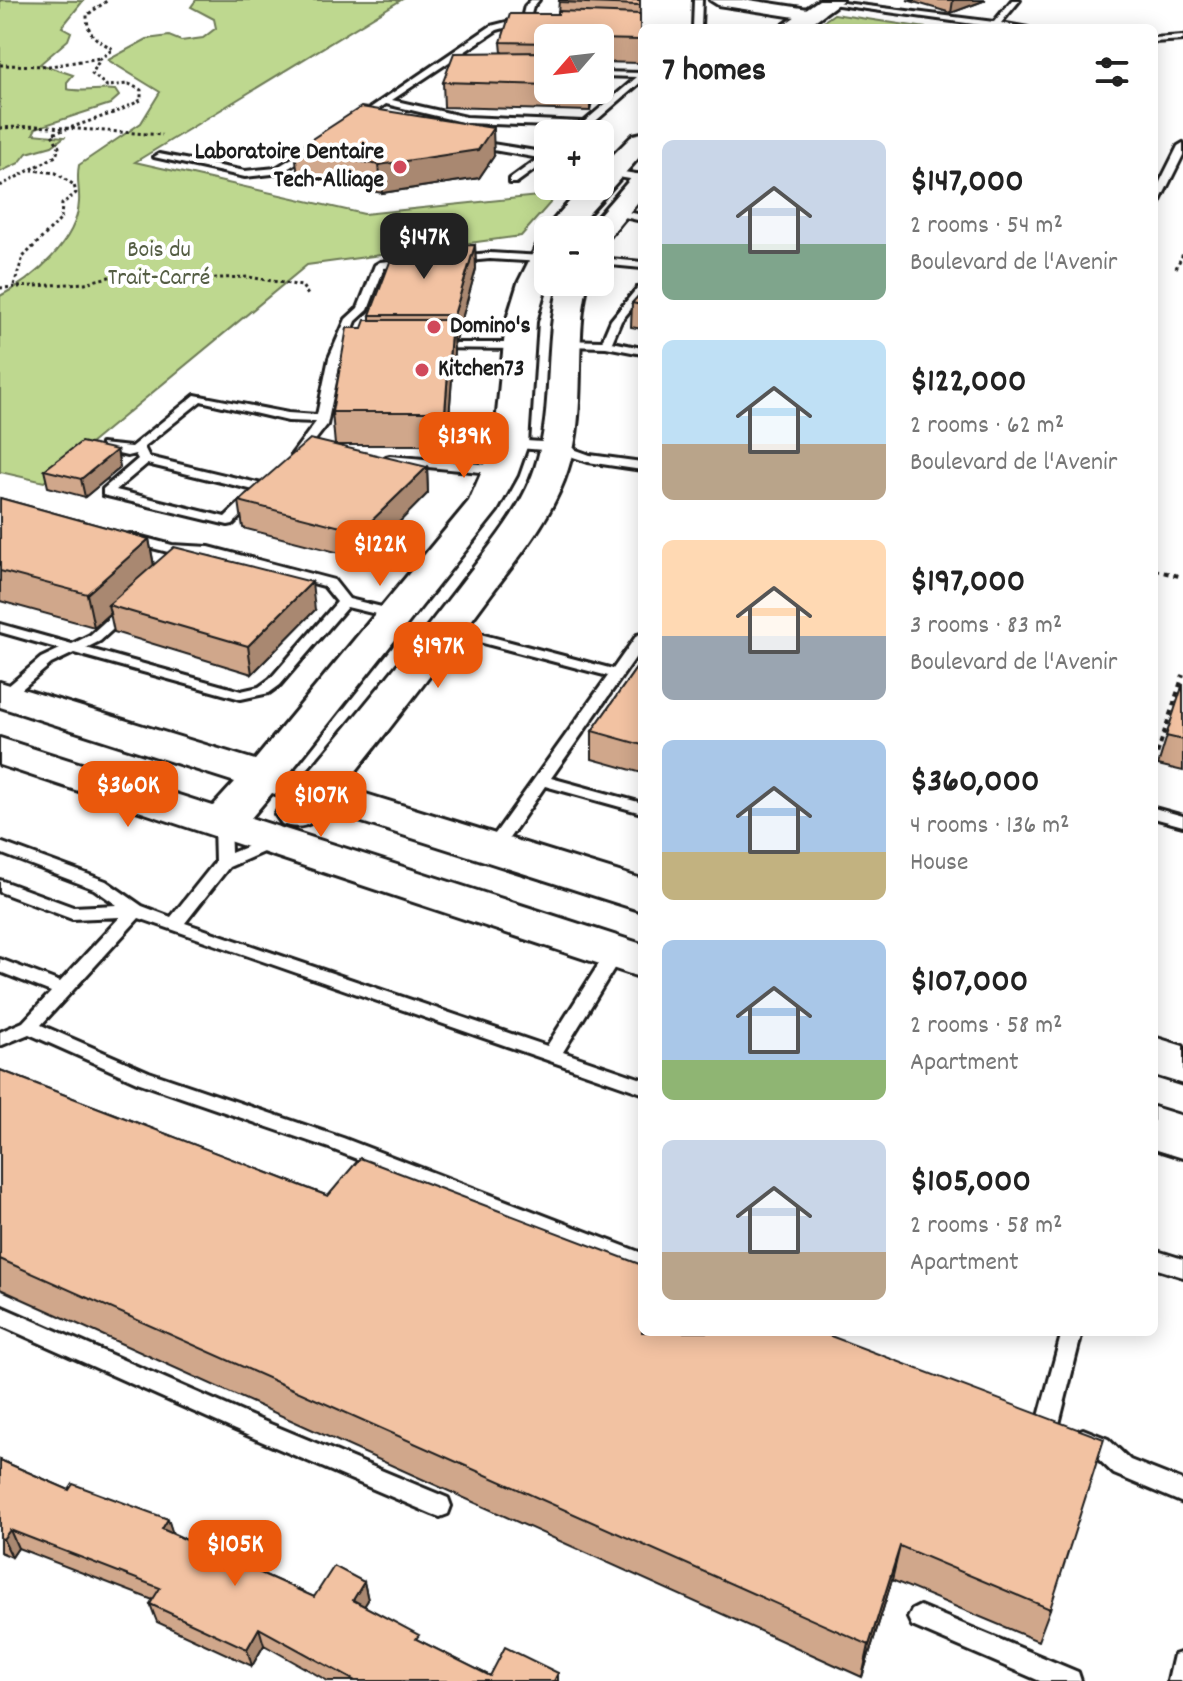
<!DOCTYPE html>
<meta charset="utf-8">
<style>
body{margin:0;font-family:Dekko,sans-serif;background:#f2f2f2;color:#222;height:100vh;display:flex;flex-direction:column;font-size:30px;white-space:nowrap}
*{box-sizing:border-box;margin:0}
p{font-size:26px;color:#767676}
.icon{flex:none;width:44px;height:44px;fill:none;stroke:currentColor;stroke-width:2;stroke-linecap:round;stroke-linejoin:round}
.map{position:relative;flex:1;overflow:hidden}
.side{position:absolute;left:638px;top:24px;width:520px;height:1312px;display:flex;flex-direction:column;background:#fff;border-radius:12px;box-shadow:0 4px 20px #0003}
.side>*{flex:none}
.needle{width:52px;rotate:242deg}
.tools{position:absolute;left:534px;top:24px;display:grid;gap:16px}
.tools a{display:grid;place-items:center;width:80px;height:80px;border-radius:12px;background:#fff;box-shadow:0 4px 20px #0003;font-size:40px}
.price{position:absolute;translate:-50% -68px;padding:0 18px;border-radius:16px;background:#ea580c;color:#fff;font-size:26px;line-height:52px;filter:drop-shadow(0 2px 4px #0008)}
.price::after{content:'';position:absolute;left:50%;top:48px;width:24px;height:18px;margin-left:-12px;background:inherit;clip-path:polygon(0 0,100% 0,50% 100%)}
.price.active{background:#222;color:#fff}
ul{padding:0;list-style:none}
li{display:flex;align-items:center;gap:24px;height:200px;padding:0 24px}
li span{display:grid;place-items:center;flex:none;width:224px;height:160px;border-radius:12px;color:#555}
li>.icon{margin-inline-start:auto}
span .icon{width:96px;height:96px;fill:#fffc;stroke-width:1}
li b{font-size:34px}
h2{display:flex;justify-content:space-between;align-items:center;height:96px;padding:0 24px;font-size:34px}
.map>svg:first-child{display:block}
</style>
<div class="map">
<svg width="1183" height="1681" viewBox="0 0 1183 1681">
<rect width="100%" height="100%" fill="#fff"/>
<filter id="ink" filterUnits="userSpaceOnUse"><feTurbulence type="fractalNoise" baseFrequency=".0125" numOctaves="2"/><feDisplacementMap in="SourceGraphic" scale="16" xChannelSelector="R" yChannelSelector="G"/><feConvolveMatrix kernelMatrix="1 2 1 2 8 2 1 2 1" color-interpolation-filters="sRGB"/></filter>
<g filter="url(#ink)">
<path fill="#bed88f" stroke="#6d7a56" stroke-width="2" d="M 0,0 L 83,1 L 62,27 L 71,32 L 68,40 L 40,64 L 73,75 L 67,82 L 67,89 C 84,93 99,88 115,90 L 119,96 L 110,104 L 36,128 L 33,134 L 64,137 L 52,146 L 27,153 L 19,163 L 0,172 Z
M 196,0 L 401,0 L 135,162 L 364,214 L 558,194 L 521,236 L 307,265 L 44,482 L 0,472 L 0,296 C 32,280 77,242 79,202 C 80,189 76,180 79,165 L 141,123 L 160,92 L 108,60 L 147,39 L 169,36 L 181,41 L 203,38 L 216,28 L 214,19 L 191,7 Z
M 834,14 L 926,28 L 814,28 Z"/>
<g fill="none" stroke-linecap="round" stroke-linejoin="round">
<defs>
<path id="lane" d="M 531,0 L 539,0 L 533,7 L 529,21 L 497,30 L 392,100 L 466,117 L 584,122 L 637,77 L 600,76 L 600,72 L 642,73 L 642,81 L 583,132 L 577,132 L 578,127 L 466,123 L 386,104 L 358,123 L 351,121 L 491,26 L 522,18 L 525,6 Z
M 694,0 L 702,0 L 701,28 L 693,28 Z
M 1012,0 L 1020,0 L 1001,23 L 1028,28 L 995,27 L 824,3 L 828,1 L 994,22 Z
M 1183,36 L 1183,40 L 1154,42 L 1154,38 Z
M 473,141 L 548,153 L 548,160 L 516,183 L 510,183 L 510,179 L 539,158 L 470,146 L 470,142 Z
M 1183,143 L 1183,155 L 1159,203 L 1154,206 L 1154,194 L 1178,146 Z
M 312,146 L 317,149 L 315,151 L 281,173 L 245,177 L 154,157 L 159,154 L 245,171 L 276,168 Z
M 600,168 L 642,175 L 642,181 L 600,174 Z
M 614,209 L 642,215 L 642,221 L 611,214 L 611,210 Z
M 490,253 L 543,256 L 548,259 L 543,262 L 490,259 L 457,262 L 452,259 L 457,256 Z
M 600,258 L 642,262 L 642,268 L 600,264 Z
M 410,259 L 414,260 L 414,264 L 384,268 L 368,310 L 356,321 L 341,358 L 327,425 L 302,457 L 298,458 L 292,454 L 316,422 L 288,421 L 201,401 L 144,447 L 149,457 L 266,485 L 266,491 L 262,492 L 147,464 L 116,490 L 225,517 L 251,492 L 259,492 L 259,498 L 233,524 L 228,525 L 103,495 L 103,489 L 138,459 L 135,454 L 127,456 L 101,450 L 101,444 L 131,447 L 195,395 L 288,413 L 317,415 L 329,358 L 346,319 L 358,308 L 375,265 L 380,262 Z
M 642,286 L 642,296 L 621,321 L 612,342 L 642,348 L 642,354 L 606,347 L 561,346 L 556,343 L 561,340 L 602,341 L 611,320 L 638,287 Z
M 431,343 L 518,343 L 524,346 L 518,349 L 427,348 L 427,344 Z
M 511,440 L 557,443 L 590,455 L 642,462 L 642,470 L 588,462 L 555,451 L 507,447 L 505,444 Z
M 390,456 L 502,466 L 508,470 L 502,474 L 386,463 L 386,457 Z
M 130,534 L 172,545 L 209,547 L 334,580 L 349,599 L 402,612 L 404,615 L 397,619 L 347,607 L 280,685 L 269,693 L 241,699 L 74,653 L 51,664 L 10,699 L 0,699 L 0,693 L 41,658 L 60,649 L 0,632 L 0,624 L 72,644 L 90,635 L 123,605 L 133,605 L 135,608 L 133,611 L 100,641 L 86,648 L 241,691 L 259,687 L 270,679 L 337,602 L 324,586 L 209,555 L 172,553 L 125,541 L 125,535 Z
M 446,625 L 613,669 L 637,635 L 642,634 L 642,648 L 551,778 L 642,803 L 642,813 L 545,786 L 499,853 L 487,853 L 485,849 L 487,845 L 608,676 L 441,632 L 439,629 L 441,626 Z
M 1154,808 L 1183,816 L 1183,826 L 1154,818 Z
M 222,818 L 230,823 L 231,853 L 273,836 L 281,841 L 279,845 L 229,867 L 185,923 L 547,1046 L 609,948 L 621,948 L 624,952 L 563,1052 L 642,1079 L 642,1093 L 139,918 L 41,1025 L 149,1072 L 343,1138 L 642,1253 L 642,1271 L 329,1148 L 137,1082 L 29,1034 L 0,1046 L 0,1032 L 23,1022 L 51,992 L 0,972 L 0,959 L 60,982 L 120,917 L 72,919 L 0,892 L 0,880 L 73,907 L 117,905 L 94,889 L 0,853 L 0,842 L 106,881 L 142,906 L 171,917 L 215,862 L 214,823 Z
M 1154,1250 L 1183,1259 L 1183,1277 L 1154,1268 Z
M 0,1306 L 251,1416 L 448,1498 L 451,1506 L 448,1514 L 440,1517 L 432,1514 L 235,1430 L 0,1325 Z
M 1062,1332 L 1082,1332 L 1059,1424 L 1056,1431 L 1048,1434 L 1040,1431 L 1037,1424 Z
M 1083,1429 L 1108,1439 L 1130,1460 L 1183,1481 L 1183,1503 L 1114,1474 L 1092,1453 L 1075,1446 L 1072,1439 L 1075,1432 Z
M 920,1606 L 1078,1672 L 1081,1681 L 1040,1681 L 912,1626 L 908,1618 L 912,1610 Z
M 1183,1652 L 1183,1681 L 1168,1681 L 1174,1655 Z"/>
<path id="street" d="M 710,0 L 749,0 L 808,9 L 816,14 L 808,19 L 718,5 Z"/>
<path id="secondary" d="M 819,0 L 843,0 L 805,28 L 779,28 Z
M 642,133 L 642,154 L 574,230 L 548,232 L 550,224 L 583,186 L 600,186 L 600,168 L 633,135 Z
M 642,173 L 642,197 L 610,236 L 600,238 L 600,230 L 586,230 L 633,176 Z
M 548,241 L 548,279 L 536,322 L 528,444 L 517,475 L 497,511 L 291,771 L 306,775 C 359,713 410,650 459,586 C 487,549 520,513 535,468 C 555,408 543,343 560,282 L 588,282 C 573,343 588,409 568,469 C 553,517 518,558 488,598 C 441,662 393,725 343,787 L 642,879 L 642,911 L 324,810 C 311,826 302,830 282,824 L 275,814 L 287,798 L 272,793 L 251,818 L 642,944 L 642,978 L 0,765 L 0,738 L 213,806 L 235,782 L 0,707 L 0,682 L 255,760 L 469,501 L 494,444 L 506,322 L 518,283 L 538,243 Z
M 1154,1037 L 1183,1046 L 1183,1084 L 1154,1075 Z
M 1154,1107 L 1183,1116 L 1183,1158 L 1154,1149 Z"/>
</defs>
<use href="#lane" stroke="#1c1c1c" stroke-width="6"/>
<use href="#street" stroke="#1c1c1c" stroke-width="6"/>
<use href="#secondary" stroke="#1c1c1c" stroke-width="6"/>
<path stroke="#1c1c1c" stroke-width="3" stroke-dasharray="3 3" stroke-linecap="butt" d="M 0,65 L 50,66 L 100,58
M 0,128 L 36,126 L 162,135
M 0,186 L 56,156 L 59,147 L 52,134 L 119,111 L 141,100 L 141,90 L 129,84 L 107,86 L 92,74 L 100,59 L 113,49 C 96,39 87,36 87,15 L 108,0
M 1176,268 L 1183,254
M 14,285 L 23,257 L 61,219 L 62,204 L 76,193 L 74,185 L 56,173 L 32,170
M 0,288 L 85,283 L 129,272 L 193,279 L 248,277 L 302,286 L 308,295"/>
<path stroke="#1c1c1c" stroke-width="4" stroke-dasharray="5 5" stroke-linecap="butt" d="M 1154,570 L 1183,577
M 1154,763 L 1183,675"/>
<use href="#lane" fill="#fff" fill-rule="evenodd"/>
<use href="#street" fill="#fff" fill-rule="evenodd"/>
<use href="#secondary" fill="#fff" fill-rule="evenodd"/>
</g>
<path fill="#d0a78b" stroke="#1c1c1c" stroke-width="2" d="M 559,0 L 640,5 L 639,63 L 600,62 L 600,38 L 548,38 L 548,90 L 594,90 L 590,111 L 444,107 L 443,82 L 502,53 L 501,42 L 558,14 Z
M 907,0 L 986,0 L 951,13 Z
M 295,150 L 494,156 L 479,178 L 382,193 L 298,178 Z
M 475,245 L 476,269 L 456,340 L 453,340 L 454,351 L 447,445 L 335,445 L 332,412 L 370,320 L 370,315 Z
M 642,292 L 642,329 L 631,327 L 632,303 Z
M 117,450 L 120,468 L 85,497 L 48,487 L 44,470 Z
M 427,467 L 428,493 L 363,559 L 243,528 L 239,501 Z
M 0,498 L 149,539 L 154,565 L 315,610 L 252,674 L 114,632 L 110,613 L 94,627 L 0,601 Z
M 642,660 L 642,773 L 592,759 L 592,731 Z
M 1183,684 L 1183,771 L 1158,765 Z
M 0,1070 L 328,1196 L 1050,1609 L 1038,1641 L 892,1580 L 862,1677 L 0,1289 Z
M 0,1460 L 69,1490 L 168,1519 L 172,1533 L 314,1597 L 364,1582 L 368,1600 L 364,1606 L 420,1641 L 490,1676 L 558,1673 L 558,1681 L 328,1681 L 264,1645 L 252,1666 L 157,1622 L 150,1604 L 153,1600 L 18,1548 L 12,1557 L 0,1552 Z"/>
<path fill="#a98871" stroke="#1c1c1c" stroke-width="2" d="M 953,0 L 986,0 L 951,13 Z
M 590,90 L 594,90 L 590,111 Z
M 493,128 L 494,156 L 479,178 L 382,193 L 379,165 Z
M 475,245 L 476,269 L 456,340 L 454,315 Z
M 452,320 L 454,351 L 447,445 L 445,412 Z
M 117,450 L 120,468 L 85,497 L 81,479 Z
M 427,467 L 428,493 L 363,559 L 360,532 Z
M 149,539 L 155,572 L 108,605 L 110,613 L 94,627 L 87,594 Z
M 312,582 L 315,610 L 252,674 L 248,646 Z
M 168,1519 L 174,1537 L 162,1529 Z
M 10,1530 L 18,1548 L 12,1557 L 3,1539 Z
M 900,1546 L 892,1580 L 862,1677 L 869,1645 Z
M 364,1582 L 368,1600 L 357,1618 L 353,1600 Z
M 259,1628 L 264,1645 L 252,1666 L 247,1649 Z"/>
<path fill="#f2c2a2" stroke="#1c1c1c" stroke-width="2" d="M 559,0 L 640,0 L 640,5 L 559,2 Z
M 558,11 L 640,14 L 640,40 L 548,38 L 548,45 L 548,43 L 501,42 L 510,14 L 558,14 Z
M 548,52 L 548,85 L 443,82 L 454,53 Z
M 361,107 L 493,128 L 478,150 L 379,165 L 295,150 Z
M 475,245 L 454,315 L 370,315 L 396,246 Z
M 642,292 L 642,305 L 632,303 Z
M 365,320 L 452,320 L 445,412 L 332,412 L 347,328 L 362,328 Z
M 310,439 L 427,467 L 360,532 L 239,501 Z
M 81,442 L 117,450 L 81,479 L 44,470 Z
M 0,498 L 149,539 L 87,594 L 0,571 Z
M 174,547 L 312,582 L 248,646 L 108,605 Z
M 642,660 L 642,745 L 592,731 Z
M 1183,684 L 1183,740 L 1166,736 Z
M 0,1070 L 328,1196 L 360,1158 L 642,1265 L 642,1332 L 820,1332 L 1104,1439 L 1050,1609 L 900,1546 L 869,1645 L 0,1259 Z
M 0,1460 L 69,1490 L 73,1484 L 168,1519 L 162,1529 L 314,1597 L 334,1566 L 364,1582 L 353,1600 L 419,1635 L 416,1639 L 490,1676 L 505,1647 L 558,1673 L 554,1681 L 355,1681 L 259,1628 L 247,1649 L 150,1604 L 160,1588 L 10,1530 L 3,1539 L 0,1538 Z"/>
</g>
<g fill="#d1495b" stroke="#fff" stroke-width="3">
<circle cx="400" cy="167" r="8"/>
<circle cx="434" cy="327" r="8"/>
<circle cx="422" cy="370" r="8"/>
</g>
<g text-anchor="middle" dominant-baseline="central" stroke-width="8" stroke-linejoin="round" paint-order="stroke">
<g font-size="24" font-weight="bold" fill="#1c1c1c" stroke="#fff" text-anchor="start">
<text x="384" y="153" text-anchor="end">Laboratoire Dentaire<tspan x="384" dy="28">Tech-Alliage</tspan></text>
<text x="450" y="327">Domino's</text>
<text x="438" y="370">Kitchen73</text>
</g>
<g font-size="24" fill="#555e44" stroke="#fff">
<text x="159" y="251">Bois du<tspan x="159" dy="28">Trait-Carré</tspan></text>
</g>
</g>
</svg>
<div class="tools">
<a><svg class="needle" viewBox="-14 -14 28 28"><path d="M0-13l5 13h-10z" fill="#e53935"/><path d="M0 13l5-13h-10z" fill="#767676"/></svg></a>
<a>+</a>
<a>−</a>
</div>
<b class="price active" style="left:424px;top:281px">$147K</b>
<b class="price" style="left:464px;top:480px">$139K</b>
<b class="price" style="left:380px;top:588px">$122K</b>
<b class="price" style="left:438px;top:690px">$197K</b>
<b class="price" style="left:128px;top:829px">$360K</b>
<b class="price" style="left:321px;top:839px">$107K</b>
<b class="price" style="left:235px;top:1588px">$105K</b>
<section class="side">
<h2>7 homes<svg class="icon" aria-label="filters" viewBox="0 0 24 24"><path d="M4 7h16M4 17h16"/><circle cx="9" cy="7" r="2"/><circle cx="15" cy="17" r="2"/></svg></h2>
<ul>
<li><span style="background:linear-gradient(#c9d6e8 65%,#7fa58c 0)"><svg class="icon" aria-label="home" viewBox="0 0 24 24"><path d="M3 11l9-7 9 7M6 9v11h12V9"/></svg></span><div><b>$147,000</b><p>2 rooms · 54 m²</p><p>Boulevard de l'Avenir</p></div></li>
<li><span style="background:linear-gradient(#bfe0f5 65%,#b9a48a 0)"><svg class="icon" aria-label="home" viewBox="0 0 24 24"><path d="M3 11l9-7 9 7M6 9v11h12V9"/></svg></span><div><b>$122,000</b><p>2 rooms · 62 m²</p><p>Boulevard de l'Avenir</p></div></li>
<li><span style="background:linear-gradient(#ffd9b3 60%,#9aa5b1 0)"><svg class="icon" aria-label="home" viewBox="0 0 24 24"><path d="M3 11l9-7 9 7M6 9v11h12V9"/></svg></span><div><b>$197,000</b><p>3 rooms · 83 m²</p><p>Boulevard de l'Avenir</p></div></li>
<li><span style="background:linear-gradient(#a9c7e8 70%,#c2b280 0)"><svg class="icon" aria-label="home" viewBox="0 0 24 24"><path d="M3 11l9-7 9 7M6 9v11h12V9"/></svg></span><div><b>$360,000</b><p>4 rooms · 136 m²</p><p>House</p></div></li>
<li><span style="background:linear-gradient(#a9c7e8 75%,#8fb573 0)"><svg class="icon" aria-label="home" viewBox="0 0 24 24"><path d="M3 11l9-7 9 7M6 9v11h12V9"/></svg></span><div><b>$107,000</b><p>2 rooms · 58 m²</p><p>Apartment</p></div></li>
<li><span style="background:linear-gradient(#c9d6e8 70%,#b9a48a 0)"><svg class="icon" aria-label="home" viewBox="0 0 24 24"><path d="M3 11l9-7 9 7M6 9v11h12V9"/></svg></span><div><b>$105,000</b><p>2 rooms · 58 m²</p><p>Apartment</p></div></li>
</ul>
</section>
</div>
